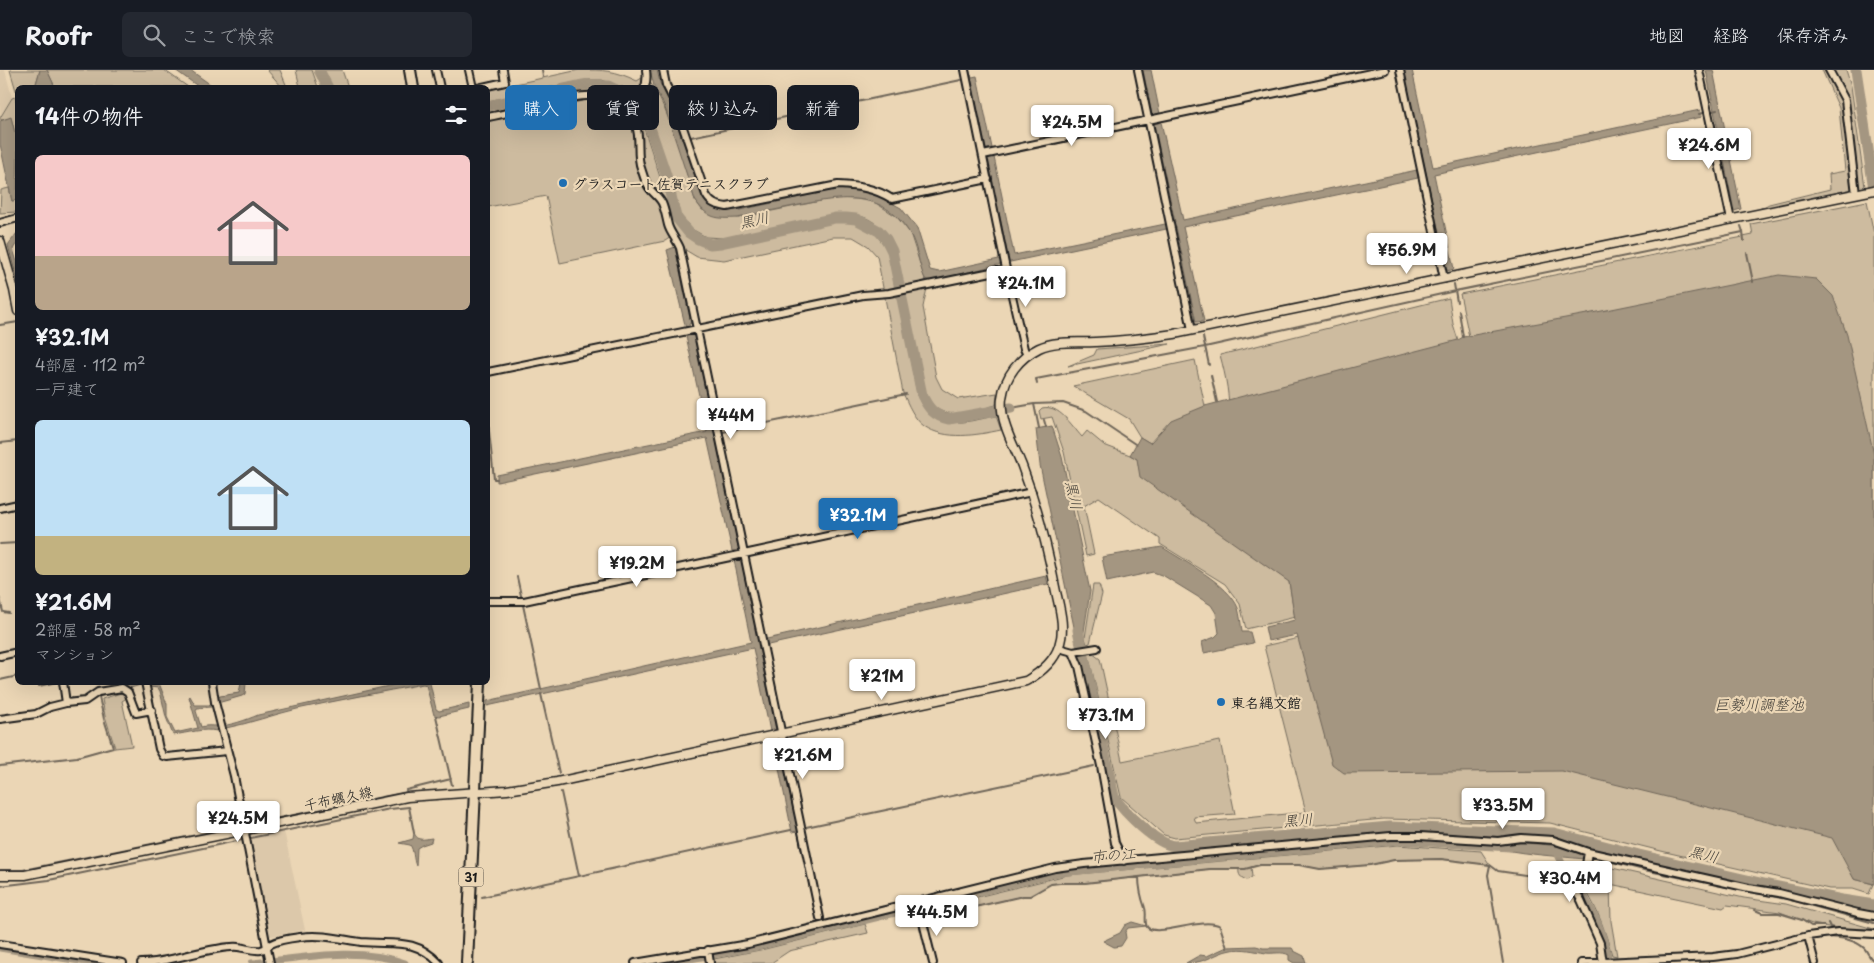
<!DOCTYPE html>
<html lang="ja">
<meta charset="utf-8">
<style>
body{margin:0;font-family:"Playpen Sans","Klee One",sans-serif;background:#242831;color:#f1f3f6;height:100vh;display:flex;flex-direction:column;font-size:19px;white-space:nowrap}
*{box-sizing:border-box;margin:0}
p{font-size:16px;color:#9ea1a6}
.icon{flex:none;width:28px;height:28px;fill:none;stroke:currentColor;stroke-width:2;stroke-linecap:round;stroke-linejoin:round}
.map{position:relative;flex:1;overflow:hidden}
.details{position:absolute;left:15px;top:15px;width:475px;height:600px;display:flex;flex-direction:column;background:#171b24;border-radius:8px;box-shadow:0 5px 20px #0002}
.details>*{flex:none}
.banner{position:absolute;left:505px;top:15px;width:475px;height:45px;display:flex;gap:10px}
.price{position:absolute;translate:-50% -42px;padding:0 11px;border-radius:5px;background:#fff;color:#222;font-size:16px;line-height:32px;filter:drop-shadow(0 1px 2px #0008)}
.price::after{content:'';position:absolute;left:50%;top:30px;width:15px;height:11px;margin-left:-8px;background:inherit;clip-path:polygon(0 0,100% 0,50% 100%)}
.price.active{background:#1f6fb2;color:#fff}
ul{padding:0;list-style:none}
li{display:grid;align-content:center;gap:10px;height:265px;padding:0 20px}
li span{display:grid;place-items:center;height:155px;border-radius:8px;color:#555}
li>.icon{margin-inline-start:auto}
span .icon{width:90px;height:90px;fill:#fffc;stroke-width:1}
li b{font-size:21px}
h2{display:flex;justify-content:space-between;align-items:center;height:60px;padding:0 20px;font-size:21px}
.pill{padding:0 18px;border-radius:8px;background:#171b24;box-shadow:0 5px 20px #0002;font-size:18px;line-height:45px}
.pill.active{background:#1f6fb2;color:#fff}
header{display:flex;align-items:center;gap:30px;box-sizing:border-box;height:70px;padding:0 25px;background:#171b24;border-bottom:1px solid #363941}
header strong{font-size:24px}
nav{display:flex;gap:28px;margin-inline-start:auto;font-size:18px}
.search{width:350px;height:45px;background:#242831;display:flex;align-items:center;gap:12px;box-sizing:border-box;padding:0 18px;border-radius:8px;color:#9ea1a6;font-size:19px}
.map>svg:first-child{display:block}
</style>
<header>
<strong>Roofr</strong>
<div class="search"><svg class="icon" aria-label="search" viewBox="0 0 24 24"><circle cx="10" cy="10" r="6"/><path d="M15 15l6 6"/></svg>ここで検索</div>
<nav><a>地図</a><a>経路</a><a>保存済み</a></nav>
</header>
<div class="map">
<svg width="1874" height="893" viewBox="0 0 1874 893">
<rect width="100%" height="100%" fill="#ebd6b5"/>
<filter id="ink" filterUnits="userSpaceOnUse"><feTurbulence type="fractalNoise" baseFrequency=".02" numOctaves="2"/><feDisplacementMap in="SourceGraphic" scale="10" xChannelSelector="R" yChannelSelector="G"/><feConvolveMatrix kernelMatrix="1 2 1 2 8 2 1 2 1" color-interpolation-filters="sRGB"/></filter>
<g filter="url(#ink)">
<path fill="#dcc8aa" d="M 0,0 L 5,0 L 12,28 L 0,48 Z
M 284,761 L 305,860 L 266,867 L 247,767 Z"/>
<path fill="#cdbb9f" stroke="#746c5e" d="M 10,0 L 40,0 L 35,17 L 18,18 L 17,24 Z
M 47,0 L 164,0 L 188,17 L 55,17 Z
M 267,0 L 280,0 L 287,17 L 282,17 Z
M 296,0 L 312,0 L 318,17 L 300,17 Z
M 323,0 L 342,0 L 348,17 L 332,17 Z
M 579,0 C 605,0 614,0 637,11 L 645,6 C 668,31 684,96 695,130 L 702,140 L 738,148 L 835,128 L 856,129 L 874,132 L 896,146 L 910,163 L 925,209 L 927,218 L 923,237 L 936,307 L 942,319 L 958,329 L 997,323 L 996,335 C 979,339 947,352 933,335 C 929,331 927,325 925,321 L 895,178 C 880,152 867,143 837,144 L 724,168 L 706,167 L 690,158 L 679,143 L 650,47 L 639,30 L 623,17 L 602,10 L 585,10 L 488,31 L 488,20 Z
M 1822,0 L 1846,0 L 1851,16 L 1865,117 L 1757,140 L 1769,134 L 1830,119 L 1829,104 L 1845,101 L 1839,38 Z
M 582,18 L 603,18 L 619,24 L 628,32 L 641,49 L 674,150 L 686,164 L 703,174 L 719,176 L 838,151 C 866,153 873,158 888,181 L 918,328 C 922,333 926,339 930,344 C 946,360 977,349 996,346 L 1001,360 C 977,365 946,371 924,356 C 914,349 908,334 903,323 L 877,186 L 868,176 L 853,167 L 833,167 L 724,190 L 697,187 L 682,178 L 674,165 L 665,171 L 560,193 L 546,126 L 488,137 L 488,51 L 587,30 L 609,33 L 623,43 L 634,59 L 635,77 L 641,77 L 641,61 L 635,47 L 616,27 L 600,23 L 579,23 L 488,43 Z
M 15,27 L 17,36 L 17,63 L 15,63 L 11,48 L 1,50 L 0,48 L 12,28 Z
M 9,118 L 12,131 L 17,130 L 17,142 L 0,143 L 1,120 Z
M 1867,131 L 1874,164 L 1874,489 L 1229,351 C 1230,327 1226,307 1220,285 L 1449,228 L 1453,254 L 1458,270 L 1476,300 L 1460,224 L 1753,165 L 1751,154 Z
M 1170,274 L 1068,296 L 1094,285 L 1097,279 Z
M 1195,290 L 1205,336 L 1217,357 L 1289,512 L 1295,547 L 1246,559 L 1240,534 L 1225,514 L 1160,474 L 1160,469 L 1099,427 L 1084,436 L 1094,484 L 1086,486 L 1064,382 L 1052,347 L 1041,349 L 1039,341 L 1042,338 C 1059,334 1071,355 1082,367 L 1087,361 L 1104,375 L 1130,385 L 1137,389 L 1150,373 L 1140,367 L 1129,349 L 1073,316 Z
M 1093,515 L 1099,515 L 1102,524 L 1090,573 L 1087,574 L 1085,568 Z
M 1299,568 L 1312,618 L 1795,620 L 1854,809 L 1873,814 L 1869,824 L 1853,819 L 1829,819 L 1661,781 L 1550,753 L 1384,749 L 1175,768 L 1164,765 L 1121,727 L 1088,583 L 1092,583 L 1100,589 L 1122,691 L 1220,671 L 1235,744 L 1194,747 L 1196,753 L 1306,742 L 1264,576 Z
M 124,622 L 128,627 L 122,631 L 132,676 L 115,678 L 105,646 L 102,629 Z
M 1398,775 L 1481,781 L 1490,795 L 1441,789 L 1394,790 L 1370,795 L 1320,799 L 1299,795 L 1260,795 L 1251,797 L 1252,807 L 1247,810 C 1241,808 1238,805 1239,799 L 1210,799 L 1085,813 L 1060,813 L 1051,814 L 1030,826 L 1023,826 L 940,845 L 925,847 L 924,840 L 1067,805 Z
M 1590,793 L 1744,828 L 1786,834 L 1874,859 L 1840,859 L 1812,854 L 1780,842 L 1727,835 L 1723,838 L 1610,814 L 1611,851 L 1617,886 L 1612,885 C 1602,851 1596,834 1575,804 L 1590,804 Z
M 865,854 L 868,863 L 789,881 L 771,893 L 714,893 L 714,889 L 765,879 Z"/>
<path fill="#a49681" stroke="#6e6559" d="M 40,0 L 47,0 L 55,17 L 35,17 Z
M 175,0 L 190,0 L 214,17 L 199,17 Z
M 650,0 L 657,0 L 660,13 L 669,31 L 701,124 C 711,142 720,141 740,140 L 837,119 L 857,120 L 875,124 L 901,138 L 917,158 L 930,200 L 939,202 L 1008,187 L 988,88 L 994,87 L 1014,185 L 1175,152 L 1154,54 L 1161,52 L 1183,150 L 1417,100 L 1418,108 L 1183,157 L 1204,251 L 1196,252 L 1176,157 L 1001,194 L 932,211 L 925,209 C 918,194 918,176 909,162 C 882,119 841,127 799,135 C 779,139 759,143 738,148 C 716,149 708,149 695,130 L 664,35 L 654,16 Z
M 1143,0 L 1151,0 L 1160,44 L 1152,45 Z
M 1404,0 L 1412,0 L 1433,97 L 1700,40 L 1702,47 L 1434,104 L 1454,199 L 1447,201 Z
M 1706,0 L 1713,0 L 1741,139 L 1734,141 Z
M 970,5 L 971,5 L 972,7 L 977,6 L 992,78 L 986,79 Z
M 11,47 L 15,63 L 18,63 L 17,130 L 12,131 L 0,74 L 0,51 Z
M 17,163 L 17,173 L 13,179 L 17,192 L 17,209 L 8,175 Z
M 675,177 L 691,253 L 689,254 L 690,258 L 686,259 L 667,180 Z
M 1779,205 L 1816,209 L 1833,226 L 1847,265 L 1874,385 L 1874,814 L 1854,809 L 1832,768 L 1562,701 L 1344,703 L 1332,694 L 1297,565 L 1268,571 L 1265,557 L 1295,550 L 1289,512 L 1140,407 L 1137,389 L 1130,385 L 1140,367 L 1150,373 L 1171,350 L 1205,336 L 1458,270 L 1463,267 L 1587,244 Z
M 694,265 L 739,480 L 732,481 L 707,368 L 497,412 L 497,405 L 707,362 L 686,266 Z
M 1052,356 L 1062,387 L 1090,521 L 1083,568 L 1084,574 L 1078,576 L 1040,395 L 1036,359 Z
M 1162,477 C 1183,491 1229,514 1238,538 C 1240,545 1241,554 1242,562 L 1250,562 L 1253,573 L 1204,583 L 1202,572 L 1215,567 L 1219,563 L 1216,543 L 1211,535 L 1164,506 L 1153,502 L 1107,512 L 1102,487 Z
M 741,489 L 758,571 L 1046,506 L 1048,514 L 759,577 L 776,660 L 770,661 L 753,578 L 487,636 L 487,631 L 751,572 L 734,490 Z
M 130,613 L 159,613 L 167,634 L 167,647 L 175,663 L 198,658 L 189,627 L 190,626 L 195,635 L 209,635 L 220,626 L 239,623 L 241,613 L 246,613 L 245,624 L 242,626 L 221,632 L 219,631 L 211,637 L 197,638 L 196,641 L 201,657 C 207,655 211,656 217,656 C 230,656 246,650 258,645 L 402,613 L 430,613 L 436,639 L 439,641 L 469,634 L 469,639 L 439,646 L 434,645 L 426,615 L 423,614 C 381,622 339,630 297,639 C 272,645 251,653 226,658 L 221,659 L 222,670 L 217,661 C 203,658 188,663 173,665 L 166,647 L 160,621 L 158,618 L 150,617 L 148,613 L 98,627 L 98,625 L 117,621 Z
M 779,673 L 798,761 L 792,762 L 774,674 Z
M 414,763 C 418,772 424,769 432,768 L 431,772 L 422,775 L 417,778 L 416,796 C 413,789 414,780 410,775 L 399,773 L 413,769 Z
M 1520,773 C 1544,774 1564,775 1586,785 L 1584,789 C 1557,786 1529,785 1501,779 L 1501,775 Z
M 1132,852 L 1146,856 L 1128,858 L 1125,862 L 1126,868 L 1121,876 L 1114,877 L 1103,871 L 1120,863 L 1125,855 Z
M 1256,876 L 1263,878 L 1292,878 L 1294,881 L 1304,886 L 1306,893 L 1294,893 L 1289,890 L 1289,885 C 1282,881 1274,884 1266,883 C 1254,881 1243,878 1231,880 C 1214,883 1208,893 1186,893 L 1200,885 L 1207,886 L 1227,877 Z"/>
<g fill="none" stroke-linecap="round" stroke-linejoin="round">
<path stroke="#6e6559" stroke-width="2" d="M 542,0 L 543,7
M 969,0 L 971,8
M 1699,44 L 1717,40
M 691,67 L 961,10
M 1743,162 L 1744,171
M 1747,183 L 1753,212
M 1454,214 L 1457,232
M 1459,241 L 1463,267
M 0,255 L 18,252
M 1203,267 L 1209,295
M 1211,305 L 1217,332
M 1037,314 L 1036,309 L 1205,277 L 1455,221 L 1743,162 L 1741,156
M 1034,334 L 1063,333 L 1086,341 L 1135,374
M 1011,338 L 1034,334 L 1039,358
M 1044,350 L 1046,357
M 488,351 L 494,409 L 497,409
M 723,362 L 906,324
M 0,373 L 18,371
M 0,474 L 18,473
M 517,507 L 541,619
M 0,529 L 3,542 L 9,543
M 0,610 L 18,606
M 39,612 L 39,616 L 57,612
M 541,624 L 559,703
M 436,646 L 452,715
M 0,696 L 77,687 L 113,677 L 104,649 L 99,627
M 561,722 L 579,806
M 245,755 L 407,722 L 406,720 L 451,709
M 806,757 L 1094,696
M 798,761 L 816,845
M 1588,786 L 1644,800 L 1791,830 L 1874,853
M 1490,795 L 1488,805 L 1503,893
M 0,800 L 23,800 L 241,756
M 1139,807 C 1139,819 1141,827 1145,838 C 1147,843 1144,852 1147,857 C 1156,868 1204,846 1220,856 L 1227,878
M 0,816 L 49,810 L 390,739 L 409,737 L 414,763
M 482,827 L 791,760
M 1755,840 L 1762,843 L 1779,843 L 1802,850 L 1811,856 L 1824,856
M 940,845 L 1023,826 L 1030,826 L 1051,814 L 1060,813 L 1085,813 L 1210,799 L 1245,799 L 1260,795 L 1299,795 L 1320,799 L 1370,795 L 1394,790 L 1441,789 L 1490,795 L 1498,801 L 1538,807 L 1550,805
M 1828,853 L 1830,857 L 1838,859
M 1825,867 C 1839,867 1854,869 1864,878 C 1868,882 1868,887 1874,891"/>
<path stroke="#a49681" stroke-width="7" d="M 1554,781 L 1556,781 L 1562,793
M 1572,807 C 1590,833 1605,861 1609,893
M 0,878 L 92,893
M 252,893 C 303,888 356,876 405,893
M 668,893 L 757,877 L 1058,803 L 1399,771 L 1510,778"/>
<path stroke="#a49681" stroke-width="11" d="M 319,0 L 328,18
M 1856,0 L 1874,119
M 488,36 L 582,15 L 608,16 L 630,27 L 640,37 L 647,49 L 666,105 L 676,147 L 689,163 L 698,169 L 710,174 L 721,173 L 835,148 L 846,148 L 856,149 L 879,161 L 886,169 L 892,181 L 922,325 C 928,338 934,346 949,349 L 1011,338
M 1078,560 L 1114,727 C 1125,743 1155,773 1174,776 L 1390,757 L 1554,763 L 1639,785 L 1773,816 L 1842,830 L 1874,835"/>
<defs>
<path id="minor" d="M 436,0 L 440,18
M 469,0 L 473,18
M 663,0 L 666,15 L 674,31 L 706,125 C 711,134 716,135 727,137 L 838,115 C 858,116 875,118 892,129 L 988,109
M 1138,0 L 1192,260
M 1400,0 L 1444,209
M 1699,0 L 1731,150
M 1829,0 L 1845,30 L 1856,124
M 478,18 L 505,12 L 503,0
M 625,40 C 639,26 649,21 646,0
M 488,47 C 504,44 520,40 536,36 C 573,27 616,11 636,56 C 641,69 636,85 641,98 C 643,104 645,113 650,119 C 654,124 659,127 662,133 C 665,140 666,147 668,155 C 670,163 677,170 680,178 L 744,484 L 524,531 L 488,531
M 983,85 L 1385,0
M 0,153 L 18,148
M 1006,199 L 1024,279 L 1027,285
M 488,302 L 863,225 L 889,223 L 1006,199 L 965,0
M 0,438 L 18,434
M 1059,578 L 1073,582 L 1079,596 L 1101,696 L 1115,773 L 1124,791
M 1073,582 L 1097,578
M 0,586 L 18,582
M 145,612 L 159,679 L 163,686 L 167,687 L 227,681
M 212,612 L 215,632 L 234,706 L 270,893
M 66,633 L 85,631 L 98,622 L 122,618 L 128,622 L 136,643 L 152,640
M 0,649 L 36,644 L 50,637 L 66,633 L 63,612
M 1588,782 L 1585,801 L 1567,800 L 1564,803 L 1581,830 L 1600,873 L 1603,893
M 918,832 L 933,893
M 820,848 L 744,484 L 1032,422
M 1808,866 L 1815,893
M 0,874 L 123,893
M 708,880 L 710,893
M 141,893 C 167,893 190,883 216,879 C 222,878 232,876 238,877 C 246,878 252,881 261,880 C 266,879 267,876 271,874 C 278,870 292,868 300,867 C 321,864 340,869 361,872 C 393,875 414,867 439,893
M 635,893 L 748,874 L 1055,798 L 1084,794 L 1391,766 L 1420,766 L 1498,771 L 1521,768 L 1553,770 L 1588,782 L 1749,818 L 1779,823 L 1858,843 L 1874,846
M 1581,893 L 1713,887 L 1737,884 L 1808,866 L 1838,862 L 1874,864"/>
<path id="tertiary" d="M 0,171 L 14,220 L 18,241
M 0,805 L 25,805 L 407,727 L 507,720 L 557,712 L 1026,611 C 1040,603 1054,592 1059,576 C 1066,556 1059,537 1055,517 C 1047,475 1037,436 1022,396 C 1014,375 999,351 1002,328 C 1005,306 1019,288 1039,278 C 1056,270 1077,273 1095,272 C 1122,271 1148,268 1174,264 L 1874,120"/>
<path id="primary" d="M 410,0 L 413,18
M 467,893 L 480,612"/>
</defs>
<use href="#minor" stroke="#1c1c1c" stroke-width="10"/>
<use href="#tertiary" stroke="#1c1c1c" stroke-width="11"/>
<use href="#primary" stroke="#1c1c1c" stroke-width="14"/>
<use href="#minor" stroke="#ebd6b5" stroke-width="6"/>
<use href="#tertiary" stroke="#ebd6b5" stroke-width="8"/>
<use href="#primary" stroke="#ebd6b5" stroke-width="10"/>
</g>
</g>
<g fill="#1f6fb2" stroke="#ebd6b5" stroke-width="2">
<circle cx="563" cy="113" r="5"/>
<circle cx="1221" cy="632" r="5"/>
</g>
<g text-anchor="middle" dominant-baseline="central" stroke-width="4.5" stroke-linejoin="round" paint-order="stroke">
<rect fill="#ebd6b5" stroke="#5a544a" stroke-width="1" x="458.5" y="797.5" width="25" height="19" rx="4"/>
<g font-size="12" font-weight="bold" fill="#1c1c1c">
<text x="471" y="807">31</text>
</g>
<g font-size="14" font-weight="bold" fill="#1c1c1c" stroke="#ebd6b5" text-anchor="start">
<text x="573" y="113">グラスコート佐賀テニスクラブ</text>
<text x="1231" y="632">東名縄文館</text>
</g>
<g font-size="14" fill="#1c1c1c" stroke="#ebd6b5">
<text transform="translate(338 728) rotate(-12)">千布蠣久線</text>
</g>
<g font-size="15" font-style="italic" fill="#45413a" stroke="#ebd6b5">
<text transform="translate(754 149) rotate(-12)">黒川</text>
<text transform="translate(1075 425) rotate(78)">黒川</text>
<text x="1759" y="633">巨勢川調整池</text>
<text transform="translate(1298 749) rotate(-5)">黒川</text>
<text transform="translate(1704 783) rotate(14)">黒川</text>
<text transform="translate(1113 784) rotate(-5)">市の江</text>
</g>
</g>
</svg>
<b class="price" style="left:1072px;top:77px">¥24.5M</b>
<b class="price" style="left:1709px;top:100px">¥24.6M</b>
<b class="price" style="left:1407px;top:205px">¥56.9M</b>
<b class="price" style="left:1026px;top:238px">¥24.1M</b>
<b class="price" style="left:731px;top:370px">¥44M</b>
<b class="price active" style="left:858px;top:470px">¥32.1M</b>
<b class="price" style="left:637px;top:518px">¥19.2M</b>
<b class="price" style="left:882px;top:631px">¥21M</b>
<b class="price" style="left:1106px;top:670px">¥73.1M</b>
<b class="price" style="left:803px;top:710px">¥21.6M</b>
<b class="price" style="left:1503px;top:760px">¥33.5M</b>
<b class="price" style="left:238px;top:773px">¥24.5M</b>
<b class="price" style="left:1570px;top:833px">¥30.4M</b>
<b class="price" style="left:937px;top:867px">¥44.5M</b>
<div class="banner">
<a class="pill active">購入</a>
<a class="pill">賃貸</a>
<a class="pill">絞り込み</a>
<a class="pill">新着</a>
</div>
<section class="details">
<h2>14件の物件<svg class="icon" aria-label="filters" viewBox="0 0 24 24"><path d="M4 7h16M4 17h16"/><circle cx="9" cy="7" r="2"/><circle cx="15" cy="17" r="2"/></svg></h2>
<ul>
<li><span style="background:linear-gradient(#f6c9c9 65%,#b9a48a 0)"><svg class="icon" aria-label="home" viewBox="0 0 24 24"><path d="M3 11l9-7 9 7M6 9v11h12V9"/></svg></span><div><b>¥32.1M</b><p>4部屋 · 112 m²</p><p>一戸建て</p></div></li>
<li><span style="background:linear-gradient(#bfe0f5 75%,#c2b280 0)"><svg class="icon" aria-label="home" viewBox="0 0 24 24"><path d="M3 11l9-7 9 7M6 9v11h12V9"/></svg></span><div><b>¥21.6M</b><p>2部屋 · 58 m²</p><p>マンション</p></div></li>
</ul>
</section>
</div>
